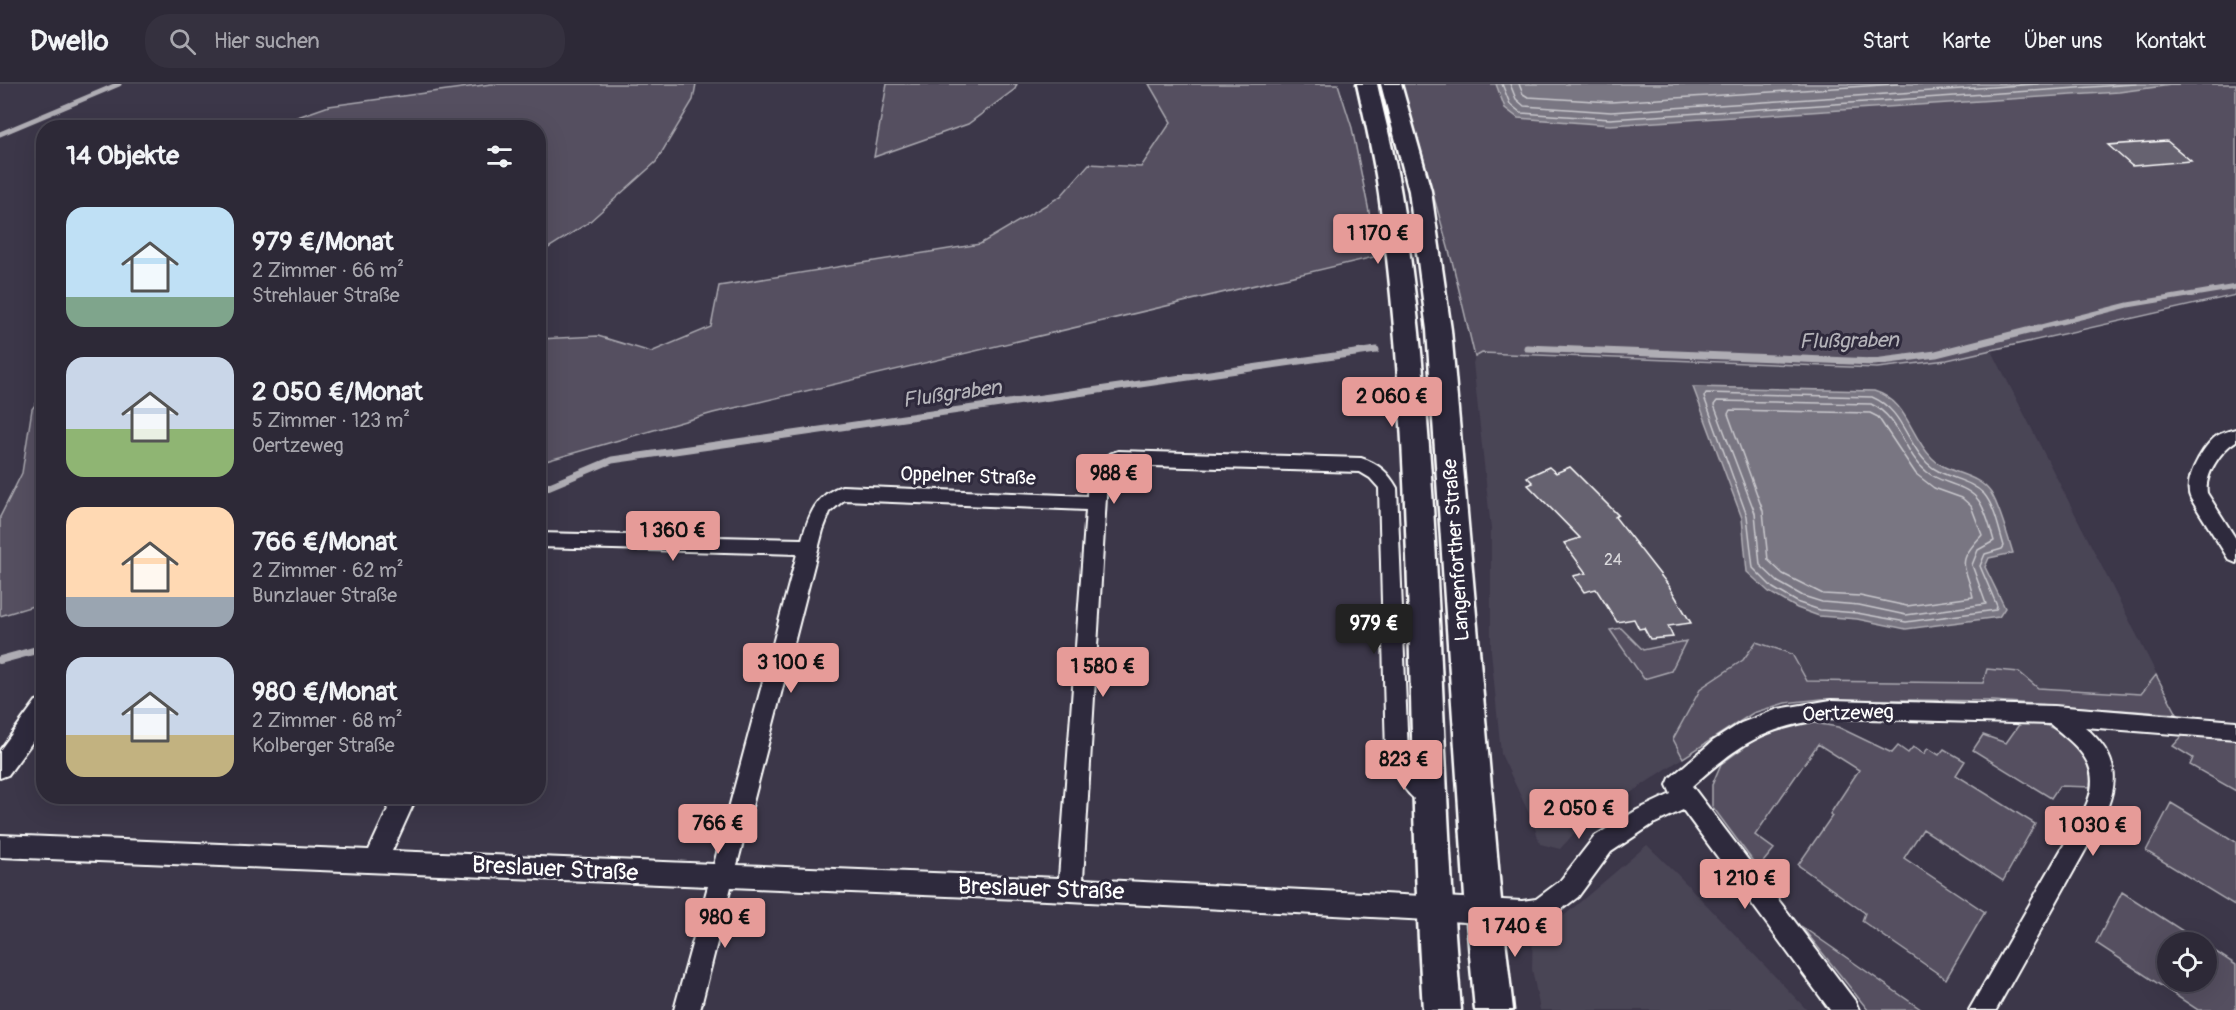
<!DOCTYPE html>
<html lang="de">
<meta charset="utf-8">
<style>
body{margin:0;font-family:Pangolin,sans-serif;background:#35313f;color:#f1f3f6;height:100vh;display:flex;flex-direction:column;font-size:22px;white-space:nowrap}
*{box-sizing:border-box;margin:0}
p{font-size:20px;color:#a7a6ad}
.icon{flex:none;width:33px;height:33px;fill:none;stroke:currentColor;stroke-width:2;stroke-linecap:round;stroke-linejoin:round}
.map{position:relative;flex:1;overflow:hidden}
.sheet{position:absolute;left:36px;top:36px;width:510px;height:684px;display:flex;flex-direction:column;background:#2d2937;border-radius:24px;box-shadow:0 6px 24px #0002,0 0 0 2px #484552}
.sheet>*{flex:none}
.controls{position:absolute;left:2157px;top:848px;display:grid;gap:12px}
.controls a{display:grid;place-items:center;width:60px;height:60px;border-radius:50%;background:#2d2937;box-shadow:0 6px 24px #0002,0 0 0 2px #484552;font-size:30px}
.price{position:absolute;translate:-50% -51px;padding:0 14px;border-radius:6px;background:#e69b98;color:#111;font-size:20px;line-height:39px;filter:drop-shadow(0 2px 3px #0008)}
.price::after{content:'';position:absolute;left:50%;top:36px;width:18px;height:14px;margin-left:-9px;background:inherit;clip-path:polygon(0 0,100% 0,50% 100%)}
.price.selected{background:#222;color:#fff}
ul{padding:0;list-style:none}
li{display:flex;align-items:center;gap:18px;height:150px;padding:0 30px}
li span{display:grid;place-items:center;flex:none;width:168px;height:120px;border-radius:18px;color:#555}
li>.icon{margin-inline-start:auto}
span .icon{width:72px;height:72px;fill:#fffc;stroke-width:1}
li b{font-size:26px}
h2{display:flex;justify-content:space-between;align-items:center;height:72px;padding:0 30px;font-size:26px}
header{display:flex;align-items:center;gap:36px;box-sizing:border-box;height:84px;padding:0 30px;background:#2d2937;border-bottom:2px solid #484552}
header strong{font-size:28px}
nav{display:flex;gap:33px;margin-inline-start:auto;font-size:21px}
.search{width:420px;height:54px;background:#35313f;display:flex;align-items:center;gap:15px;box-sizing:border-box;padding:0 21px;border-radius:24px;color:#a7a6ad;font-size:22px}
.map>svg:first-child{display:block}
</style>
<header>
<strong>Dwello</strong>
<div class="search"><svg class="icon" aria-label="search" viewBox="0 0 24 24"><circle cx="10" cy="10" r="6"/><path d="M15 15l6 6"/></svg>Hier suchen</div>
<nav><a>Start</a><a>Karte</a><a>Über uns</a><a>Kontakt</a></nav>
</header>
<div class="map">
<svg width="2236" height="926" viewBox="0 0 2236 926">
<rect width="100%" height="100%" fill="#3c3749"/>
<filter id="ink" filterUnits="userSpaceOnUse"><feTurbulence type="fractalNoise" baseFrequency=".0167" numOctaves="2"/><feDisplacementMap in="SourceGraphic" scale="12" xChannelSelector="R" yChannelSelector="G"/><feConvolveMatrix kernelMatrix="1 2 1 2 8 2 1 2 1" color-interpolation-filters="sRGB"/></filter>
<g filter="url(#ink)">
<path fill="#494455" d="M 1991,265 L 2177,630 L 1993,617 L 1912,615 L 1822,615 L 1785,619 L 1753,629 L 1723,647 L 1581,742 L 1560,765 L 1540,760 L 1533,738 L 1501,670 L 1491,567 L 1491,445 L 1473,279 L 1475,273 L 1482,269 L 1877,284 L 1947,276 Z
M 1647,761 L 1678,791 L 1807,926 L 1540,926 L 1532,885 L 1533,842 L 1559,836 Z"/>
<path fill="#555060" stroke="#aaa8b0" stroke-width="1.5" d="M 491,0 L 696,0 L 693,16 L 656,78 L 588,139 L 539,170 L 538,44 L 269,43 L 329,22 Z
M 887,0 L 1017,0 L 1015,5 L 968,40 L 874,73 Z
M 1149,0 L 1338,0 L 1352,44 L 1378,172 L 713,329 L 539,379 L 539,255 L 598,252 L 651,268 L 711,243 L 719,202 L 980,160 L 1061,112 L 1089,80 L 1141,83 L 1171,38 Z
M 1402,0 L 2236,0 L 2236,211 L 1947,276 L 1877,284 L 1482,269 L 1475,273 L 1453,181 Z
M 43,310 L 43,519 L 0,532 L 0,433 L 22,389 L 32,325 Z
M 1621,544 L 1643,566 L 1686,557 L 1671,587 L 1644,595 L 1610,546 Z
M 1756,558 L 1792,570 L 1807,597 L 1983,599 L 1987,585 L 2019,588 L 2038,604 L 2141,610 L 2156,591 L 2177,630 L 1993,617 L 1822,615 L 1785,619 L 1753,629 L 1683,674 L 1673,655 L 1701,604 L 1743,576 Z
M 2027,635 C 2063,645 2092,662 2093,703 L 2059,702 L 2051,714 L 1973,666 L 1983,651 L 2006,659 L 2018,642 Z
M 1802,637 L 1838,643 L 1892,669 L 1898,662 L 1908,669 L 1913,663 L 1924,670 L 1928,664 L 1939,671 L 1944,665 L 1965,677 L 1956,691 L 2035,740 L 2003,797 L 1923,745 L 1904,774 L 1985,828 L 1946,895 L 1862,837 L 1865,829 L 1798,781 L 1832,732 L 1830,730 L 1859,686 L 1818,660 L 1755,751 L 1774,765 L 1758,784 L 1712,722 L 1712,701 L 1721,680 L 1771,644 Z
M 2186,648 L 2236,653 L 2236,707 L 2190,681 L 2193,674 L 2173,662 Z
M 2171,719 L 2236,758 L 2236,822 L 2146,767 Z
M 2122,808 L 2200,858 L 2168,858 L 2168,897 L 2206,897 L 2207,862 L 2236,881 L 2236,926 L 2198,926 L 2096,859 Z
M 1801,842 L 1922,926 L 1868,926 Z"/>
<path fill="#797682" stroke="#afadb4" stroke-width="1.5" d="M 1496,0 L 2179,0 L 2119,8 L 1610,41 L 1518,34 L 1505,24 Z
M 1693,303 L 1874,307 C 1908,317 1909,351 1932,374 C 1948,391 1977,388 1991,409 C 1999,421 2008,453 2013,469 L 1989,474 L 1985,483 L 2005,524 L 1999,533 L 1906,545 L 1857,535 L 1819,532 L 1797,524 L 1769,508 L 1747,488 L 1742,434 Z"/>
<g fill="none" stroke-linecap="round" stroke-linejoin="round">
<path stroke="#c9c8cd" stroke-width="1.5" d="M 1502,0 L 1510,20 L 1521,29 L 1610,35 L 2136,0
M 1510,0 L 1516,15 L 1524,22 L 1611,28 L 2038,0
M 1519,0 L 1523,10 L 1528,13 L 1611,18 L 1898,0
M 1706,309 L 1872,313 C 1903,326 1905,357 1927,379 C 1943,395 1969,394 1984,410 C 1995,423 1999,446 2004,462 L 2002,465 L 1985,470 L 1980,482 L 1997,522 L 1996,526 L 1906,538 L 1857,529 L 1820,526 L 1799,519 L 1773,504 L 1753,484 L 1747,432 L 1704,313 Z
M 1717,317 L 1871,320 C 1901,334 1903,369 1927,388 C 1943,401 1967,400 1979,417 C 1987,429 1990,444 1994,457 L 1978,466 L 1972,481 L 1986,520 L 1906,531 L 1859,521 L 1822,518 L 1803,512 L 1778,498 L 1760,481 L 1755,429 L 1714,321 Z
M 1730,326 L 1870,329 L 1878,333 L 1916,390 L 1934,404 L 1962,414 L 1971,422 L 1982,451 C 1954,481 1966,479 1973,513 L 1907,522 L 1860,512 L 1823,510 L 1783,490 L 1768,476 L 1763,427 L 1728,330 Z"/>
<path stroke="#afadb4" stroke-width="5" d="M 0,50 L 119,0
M 2033,245 L 2128,221 L 2236,203"/>
<path stroke="#afadb4" stroke-width="7" d="M 1527,264 L 1874,278 L 1936,270 L 2039,244
M 538,407 L 612,376 L 1376,266"/>
<path stroke="#afadb4" stroke-width="8" d="M 0,576 L 44,564"/>
</g>
<path fill="#666270" stroke="#fff" stroke-width="1.5" d="M 2167,57 L 2191,77 L 2132,82 L 2108,61 Z
M 1549,383 L 1556,389 L 1570,383 L 1618,431 L 1615,433 L 1669,502 L 1691,539 L 1668,542 L 1673,553 L 1650,555 L 1644,544 L 1639,545 L 1634,535 L 1617,538 L 1596,505 L 1584,508 L 1573,492 L 1586,489 L 1564,459 L 1580,454 L 1528,401 L 1533,399 L 1527,393 Z"/>
<g fill="none" stroke-linecap="round" stroke-linejoin="round">
<defs>
<path id="street" d="M 2236,345 L 2236,357 C 2221,366 2204,391 2207,409 L 2236,455 L 2236,479 L 2229,476 L 2191,415 C 2182,398 2201,366 2214,354 C 2220,349 2228,347 2236,345 Z
M 1118,367 L 1361,374 C 1379,380 1388,388 1397,404 L 1408,670 L 1416,687 L 1438,707 L 1441,714 L 1438,721 L 1430,724 C 1406,715 1396,692 1386,670 L 1379,404 L 1370,394 L 1360,388 L 1119,381 L 1109,388 L 1107,397 L 1083,795 L 1522,817 L 1536,815 L 1560,797 L 1595,752 L 1637,726 L 1671,710 L 1667,701 L 1670,694 L 1713,657 L 1741,639 L 1778,625 L 1831,616 L 2054,622 L 2236,637 L 2236,655 L 2085,643 C 2121,674 2120,700 2100,740 L 1996,926 L 1969,926 L 2084,726 C 2105,684 2081,665 2050,640 L 1831,634 C 1763,644 1743,657 1692,702 L 1855,917 L 1859,926 L 1830,926 L 1683,726 L 1653,740 L 1611,768 L 1578,813 L 1550,834 L 1522,841 L 1070,817 L 731,803 L 700,926 L 674,926 L 708,802 L 0,773 L 0,751 L 369,766 L 394,712 L 417,712 L 392,767 L 714,780 L 797,470 L 538,463 L 538,449 L 802,455 C 809,431 816,410 842,402 L 1087,412 C 1088,388 1094,374 1118,367 ZM 844,416 L 1086,426 L 1059,794 L 737,781 L 823,446 L 830,428 Z
M 44,615 L 44,642 L 8,691 L 0,694 L 0,666 L 36,617 Z"/>
<path id="secondary" d="M 1357,0 L 1377,0 C 1385,36 1395,73 1401,110 C 1444,380 1437,654 1461,926 L 1423,926 C 1405,654 1417,381 1379,110 C 1374,73 1365,36 1357,0 Z
M 1381,0 L 1401,0 L 1431,107 L 1451,246 L 1502,828 L 1513,926 L 1475,926 L 1466,828 L 1427,246 L 1409,107 Z"/>
</defs>
<use href="#street" stroke="#fff" stroke-width="4"/>
<use href="#secondary" stroke="#fff" stroke-width="5"/>
<use href="#street" fill="#2f2a3d" fill-rule="evenodd"/>
<use href="#secondary" fill="#2f2a3d" fill-rule="evenodd"/>
</g>
</g>
<g text-anchor="middle" dominant-baseline="central" stroke-width="6" stroke-linejoin="round" paint-order="stroke">
<g font-size="16" fill="#d9d8db">
<text x="1613" y="476">24</text>
</g>
<g font-size="20" fill="#fff" stroke="#2f2a3d">
<text transform="translate(968 392) rotate(2)">Oppelner Straße</text>
<text transform="translate(1456 466) rotate(-94)">Langenforther Straße</text>
<text transform="translate(1848 629) rotate(-2)">Oertzeweg</text>
</g>
<g font-size="21" font-style="italic" fill="#b5b4ba" stroke="#2f2a3d">
<text transform="translate(1849 257) rotate(-1)">Flußgraben</text>
<text transform="translate(952 310) rotate(-8)">Flußgraben</text>
</g>
<g font-size="24" fill="#fff" stroke="#2f2a3d">
<text transform="translate(555 785) rotate(3)">Breslauer Straße</text>
<text transform="translate(1041 805) rotate(2)">Breslauer Straße</text>
</g>
</g>
</svg>
<div class="controls">
<a><svg class="icon" aria-label="locate" viewBox="0 0 24 24"><circle cx="12" cy="12" r="6"/><path d="M12 2v4M12 18v4M2 12h4M18 12h4"/></svg></a>
</div>
<b class="price" style="left:1378px;top:181px">1 170 €</b>
<b class="price" style="left:1392px;top:344px">2 060 €</b>
<b class="price" style="left:1114px;top:421px">988 €</b>
<b class="price" style="left:673px;top:478px">1 360 €</b>
<b class="price selected" style="left:1374px;top:571px">979 €</b>
<b class="price" style="left:791px;top:610px">3 100 €</b>
<b class="price" style="left:1103px;top:614px">1 580 €</b>
<b class="price" style="left:1404px;top:707px">823 €</b>
<b class="price" style="left:1579px;top:756px">2 050 €</b>
<b class="price" style="left:718px;top:771px">766 €</b>
<b class="price" style="left:2093px;top:773px">1 030 €</b>
<b class="price" style="left:1745px;top:826px">1 210 €</b>
<b class="price" style="left:725px;top:865px">980 €</b>
<b class="price" style="left:1515px;top:874px">1 740 €</b>
<section class="sheet">
<h2>14 Objekte<svg class="icon" aria-label="filters" viewBox="0 0 24 24"><path d="M4 7h16M4 17h16"/><circle cx="9" cy="7" r="2"/><circle cx="15" cy="17" r="2"/></svg></h2>
<ul>
<li><span style="background:linear-gradient(#bfe0f5 75%,#7fa58c 0)"><svg class="icon" aria-label="home" viewBox="0 0 24 24"><path d="M3 11l9-7 9 7M6 9v11h12V9"/></svg></span><div><b>979 €/Monat</b><p>2 Zimmer · 66 m²</p><p>Strehlauer Straße</p></div></li>
<li><span style="background:linear-gradient(#c9d6e8 60%,#8fb573 0)"><svg class="icon" aria-label="home" viewBox="0 0 24 24"><path d="M3 11l9-7 9 7M6 9v11h12V9"/></svg></span><div><b>2 050 €/Monat</b><p>5 Zimmer · 123 m²</p><p>Oertzeweg</p></div></li>
<li><span style="background:linear-gradient(#ffd9b3 75%,#9aa5b1 0)"><svg class="icon" aria-label="home" viewBox="0 0 24 24"><path d="M3 11l9-7 9 7M6 9v11h12V9"/></svg></span><div><b>766 €/Monat</b><p>2 Zimmer · 62 m²</p><p>Bunzlauer Straße</p></div></li>
<li><span style="background:linear-gradient(#c9d6e8 65%,#c2b280 0)"><svg class="icon" aria-label="home" viewBox="0 0 24 24"><path d="M3 11l9-7 9 7M6 9v11h12V9"/></svg></span><div><b>980 €/Monat</b><p>2 Zimmer · 68 m²</p><p>Kolberger Straße</p></div></li>
</ul>
</section>
</div>
